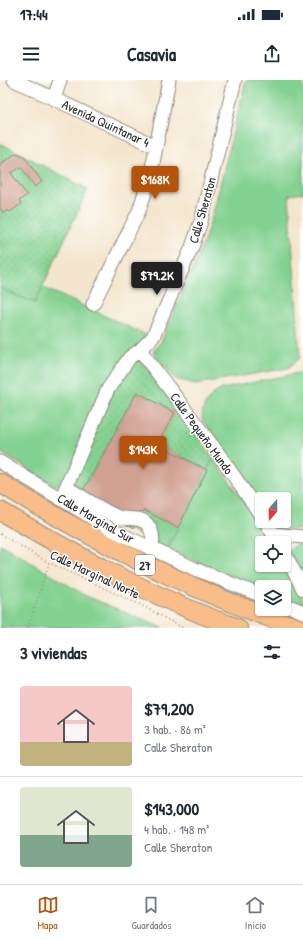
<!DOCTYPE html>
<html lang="es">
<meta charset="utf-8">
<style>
body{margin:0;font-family:"Patrick Hand",sans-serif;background:#f6f6f7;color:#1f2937;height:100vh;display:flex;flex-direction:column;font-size:15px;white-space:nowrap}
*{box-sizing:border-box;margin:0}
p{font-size:13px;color:#747a83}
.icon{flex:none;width:22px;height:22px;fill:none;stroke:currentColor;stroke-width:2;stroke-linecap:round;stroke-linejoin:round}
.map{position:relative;height:548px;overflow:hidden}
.panel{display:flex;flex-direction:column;background:#fff;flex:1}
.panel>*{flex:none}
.needle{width:26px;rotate:200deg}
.tools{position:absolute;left:255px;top:412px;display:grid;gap:8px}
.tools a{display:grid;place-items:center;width:36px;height:36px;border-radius:4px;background:#fff;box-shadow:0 1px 3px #0004;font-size:20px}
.price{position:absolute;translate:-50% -34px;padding:0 9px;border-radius:4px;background:#b45309;color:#fff;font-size:13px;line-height:26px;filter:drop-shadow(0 1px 2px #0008)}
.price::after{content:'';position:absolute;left:50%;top:24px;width:12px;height:9px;margin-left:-6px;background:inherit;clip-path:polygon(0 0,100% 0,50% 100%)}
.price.active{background:#222;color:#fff}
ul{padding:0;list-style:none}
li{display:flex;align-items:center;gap:12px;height:100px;padding:0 20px}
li+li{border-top:1px solid #e0e1e3}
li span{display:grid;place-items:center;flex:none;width:112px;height:80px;border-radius:4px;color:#555}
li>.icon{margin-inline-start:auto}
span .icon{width:48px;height:48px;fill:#fffc;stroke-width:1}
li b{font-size:17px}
h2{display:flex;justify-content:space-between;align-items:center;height:48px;padding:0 20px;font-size:17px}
.status{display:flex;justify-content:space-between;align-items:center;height:28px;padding:0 20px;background:#fff;direction:ltr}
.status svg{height:11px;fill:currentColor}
header{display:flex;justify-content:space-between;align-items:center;height:52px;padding:0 20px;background:#fff;font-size:18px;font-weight:800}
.tabs{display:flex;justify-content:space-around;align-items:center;height:56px;border-top:1px solid #e0e1e3;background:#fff;font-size:11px;color:#747a83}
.tabs a{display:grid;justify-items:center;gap:2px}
.tabs .active{color:#b45309}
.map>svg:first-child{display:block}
</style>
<div class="status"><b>17:44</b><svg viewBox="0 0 49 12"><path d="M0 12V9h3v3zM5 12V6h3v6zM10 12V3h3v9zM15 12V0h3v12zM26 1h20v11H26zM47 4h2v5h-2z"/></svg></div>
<header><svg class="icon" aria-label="menu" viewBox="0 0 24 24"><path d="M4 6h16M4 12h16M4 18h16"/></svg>Casavia<svg class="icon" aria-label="share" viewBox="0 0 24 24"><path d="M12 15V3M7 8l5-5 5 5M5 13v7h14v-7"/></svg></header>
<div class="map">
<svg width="303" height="548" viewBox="0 0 303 548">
<defs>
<pattern id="park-dots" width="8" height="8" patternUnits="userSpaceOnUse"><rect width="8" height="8" fill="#84d291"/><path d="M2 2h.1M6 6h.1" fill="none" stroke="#72b47d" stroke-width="1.8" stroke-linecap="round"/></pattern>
</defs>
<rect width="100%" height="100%" fill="#fff"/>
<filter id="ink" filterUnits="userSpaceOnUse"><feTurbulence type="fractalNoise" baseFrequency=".025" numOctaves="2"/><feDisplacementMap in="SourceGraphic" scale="8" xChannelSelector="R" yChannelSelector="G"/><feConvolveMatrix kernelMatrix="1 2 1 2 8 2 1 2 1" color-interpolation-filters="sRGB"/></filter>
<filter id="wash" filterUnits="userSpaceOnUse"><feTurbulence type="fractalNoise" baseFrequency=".012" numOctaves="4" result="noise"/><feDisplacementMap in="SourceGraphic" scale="16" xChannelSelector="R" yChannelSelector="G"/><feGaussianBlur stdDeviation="0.9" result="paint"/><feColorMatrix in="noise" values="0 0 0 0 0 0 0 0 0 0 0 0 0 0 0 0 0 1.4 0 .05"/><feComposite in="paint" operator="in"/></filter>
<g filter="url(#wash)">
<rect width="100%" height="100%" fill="#f4e6ce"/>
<path fill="#84d291" stroke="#587e5e" d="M 246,0 L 303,0 L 303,113 L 289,115 L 300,278 L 288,288 L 196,304 L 176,299 L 154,275 L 154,270 L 161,262 L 203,164 L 213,133 Z
M 42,207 L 146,255 L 63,403 L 59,405 L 54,405 L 0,372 L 0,208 L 35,223 Z
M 303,292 L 303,450 L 279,448 L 274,441 L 284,441 L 284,419 L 262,419 L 262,424 L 202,340 C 202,325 208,316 222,309 Z
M 213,378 L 273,463 L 262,463 L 262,485 L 284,485 C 294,499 303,510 303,528 L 284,519 L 284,507 L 262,507 L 262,510 L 167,469 Z
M 300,462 L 303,462 L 303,499 L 287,472 Z
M 0,464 L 88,517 L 163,548 L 0,548 Z"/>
<path fill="url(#park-dots)" stroke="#587e5e" d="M 0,63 L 88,109 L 35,223 L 0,208 Z
M 134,280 L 143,281 L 213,378 L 207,390 L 157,364 L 175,333 L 137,312 L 79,418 L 134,448 L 144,430 L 178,448 L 167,469 L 81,424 L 69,413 L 108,317 Z"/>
<g id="blocks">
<path fill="#d0a091" d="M 17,73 L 24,76 L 42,102 L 35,107 L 21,87 L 11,93 L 27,115 L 19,121 L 21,124 L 10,132 L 8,130 L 3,133 L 0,128 L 0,84 Z
M 137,312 L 175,333 L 157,364 L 207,390 L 178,448 L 144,430 L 134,448 L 79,418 Z"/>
</g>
</g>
<g filter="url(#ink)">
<use href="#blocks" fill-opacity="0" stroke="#90887c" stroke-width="1"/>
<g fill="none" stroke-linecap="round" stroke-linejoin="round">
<defs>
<path id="minor" d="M 14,0 L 155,66
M 54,19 L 60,0
M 93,224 L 139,131 L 151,93 L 169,0
M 140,270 L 218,373 L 262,437
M 0,382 L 112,450 L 195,489 L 262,516
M 66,407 C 83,417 100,429 118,437 C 127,440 140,436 147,444 C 154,452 153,460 152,470
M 61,419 L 108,309 L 130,277 L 140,270 L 153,257 L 192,167 L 201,141 L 235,0
M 265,441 L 279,463
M 274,454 L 303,457
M 284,472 L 303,509
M 284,524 L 303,532"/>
<path id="highway" d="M 0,403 C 96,462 192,512 299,548
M 0,431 C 76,475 155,519 238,548"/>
</defs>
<use href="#minor" stroke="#90887c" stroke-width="15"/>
<use href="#highway" stroke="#90887c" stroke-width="20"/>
<path stroke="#90887c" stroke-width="1.5" stroke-dasharray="1 3" stroke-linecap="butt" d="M 0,454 L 49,483 L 145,527 L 183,548
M 28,548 L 49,483"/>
<use href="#minor" stroke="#fff" stroke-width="13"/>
<use href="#highway" stroke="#f8bd89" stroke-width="18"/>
</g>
</g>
<g text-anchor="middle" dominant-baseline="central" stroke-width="3" stroke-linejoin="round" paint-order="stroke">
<rect fill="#fff" stroke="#6b6b6b" stroke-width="1" x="135" y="475" width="20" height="20" rx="3"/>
<g font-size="12" font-weight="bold" fill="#2b2b2b">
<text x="145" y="485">27</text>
</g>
<g font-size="13" fill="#2b2b2b" stroke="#fff">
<text transform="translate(106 43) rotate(25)">Avenida Quintanar 4</text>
<text transform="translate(202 130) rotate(-74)">Calle Sheraton</text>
<text transform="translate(202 353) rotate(54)">Calle Pequeño Mundo</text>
<text transform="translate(96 438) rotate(30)">Calle Marginal Sur</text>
<text transform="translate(95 494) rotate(25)">Calle Marginal Norte</text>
</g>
</g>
</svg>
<div class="tools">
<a><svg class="needle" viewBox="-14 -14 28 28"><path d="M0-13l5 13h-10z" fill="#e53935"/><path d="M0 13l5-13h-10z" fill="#747a83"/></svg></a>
<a><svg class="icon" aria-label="locate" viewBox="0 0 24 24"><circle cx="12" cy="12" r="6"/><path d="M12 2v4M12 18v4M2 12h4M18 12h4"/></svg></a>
<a><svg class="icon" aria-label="layers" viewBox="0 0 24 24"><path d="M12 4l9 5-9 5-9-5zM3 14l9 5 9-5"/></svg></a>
</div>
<b class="price" style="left:155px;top:120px">$168K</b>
<b class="price active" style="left:157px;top:216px">$79.2K</b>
<b class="price" style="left:143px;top:390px">$143K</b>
</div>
<section class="panel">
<h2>3 viviendas<svg class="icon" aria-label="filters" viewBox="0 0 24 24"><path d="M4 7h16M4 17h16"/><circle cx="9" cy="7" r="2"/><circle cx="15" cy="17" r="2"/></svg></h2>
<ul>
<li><span style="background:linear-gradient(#f6c9c9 70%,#c2b280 0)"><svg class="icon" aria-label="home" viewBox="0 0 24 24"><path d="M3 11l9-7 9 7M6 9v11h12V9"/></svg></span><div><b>$79,200</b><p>3 hab. · 86 m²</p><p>Calle Sheraton</p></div></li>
<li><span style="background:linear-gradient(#dfe7d0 60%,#7fa58c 0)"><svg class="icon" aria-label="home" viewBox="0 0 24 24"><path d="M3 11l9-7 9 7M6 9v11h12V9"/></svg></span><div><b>$143,000</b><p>4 hab. · 148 m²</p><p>Calle Sheraton</p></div></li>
</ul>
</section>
<nav class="tabs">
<a class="active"><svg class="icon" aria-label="map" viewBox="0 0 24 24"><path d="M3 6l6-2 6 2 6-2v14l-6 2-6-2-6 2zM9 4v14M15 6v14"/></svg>Mapa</a>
<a><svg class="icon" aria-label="saved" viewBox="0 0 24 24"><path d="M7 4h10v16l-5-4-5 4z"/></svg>Guardados</a>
<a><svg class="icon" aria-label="home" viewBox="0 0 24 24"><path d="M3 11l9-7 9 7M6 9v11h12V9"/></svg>Inicio</a>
</nav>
